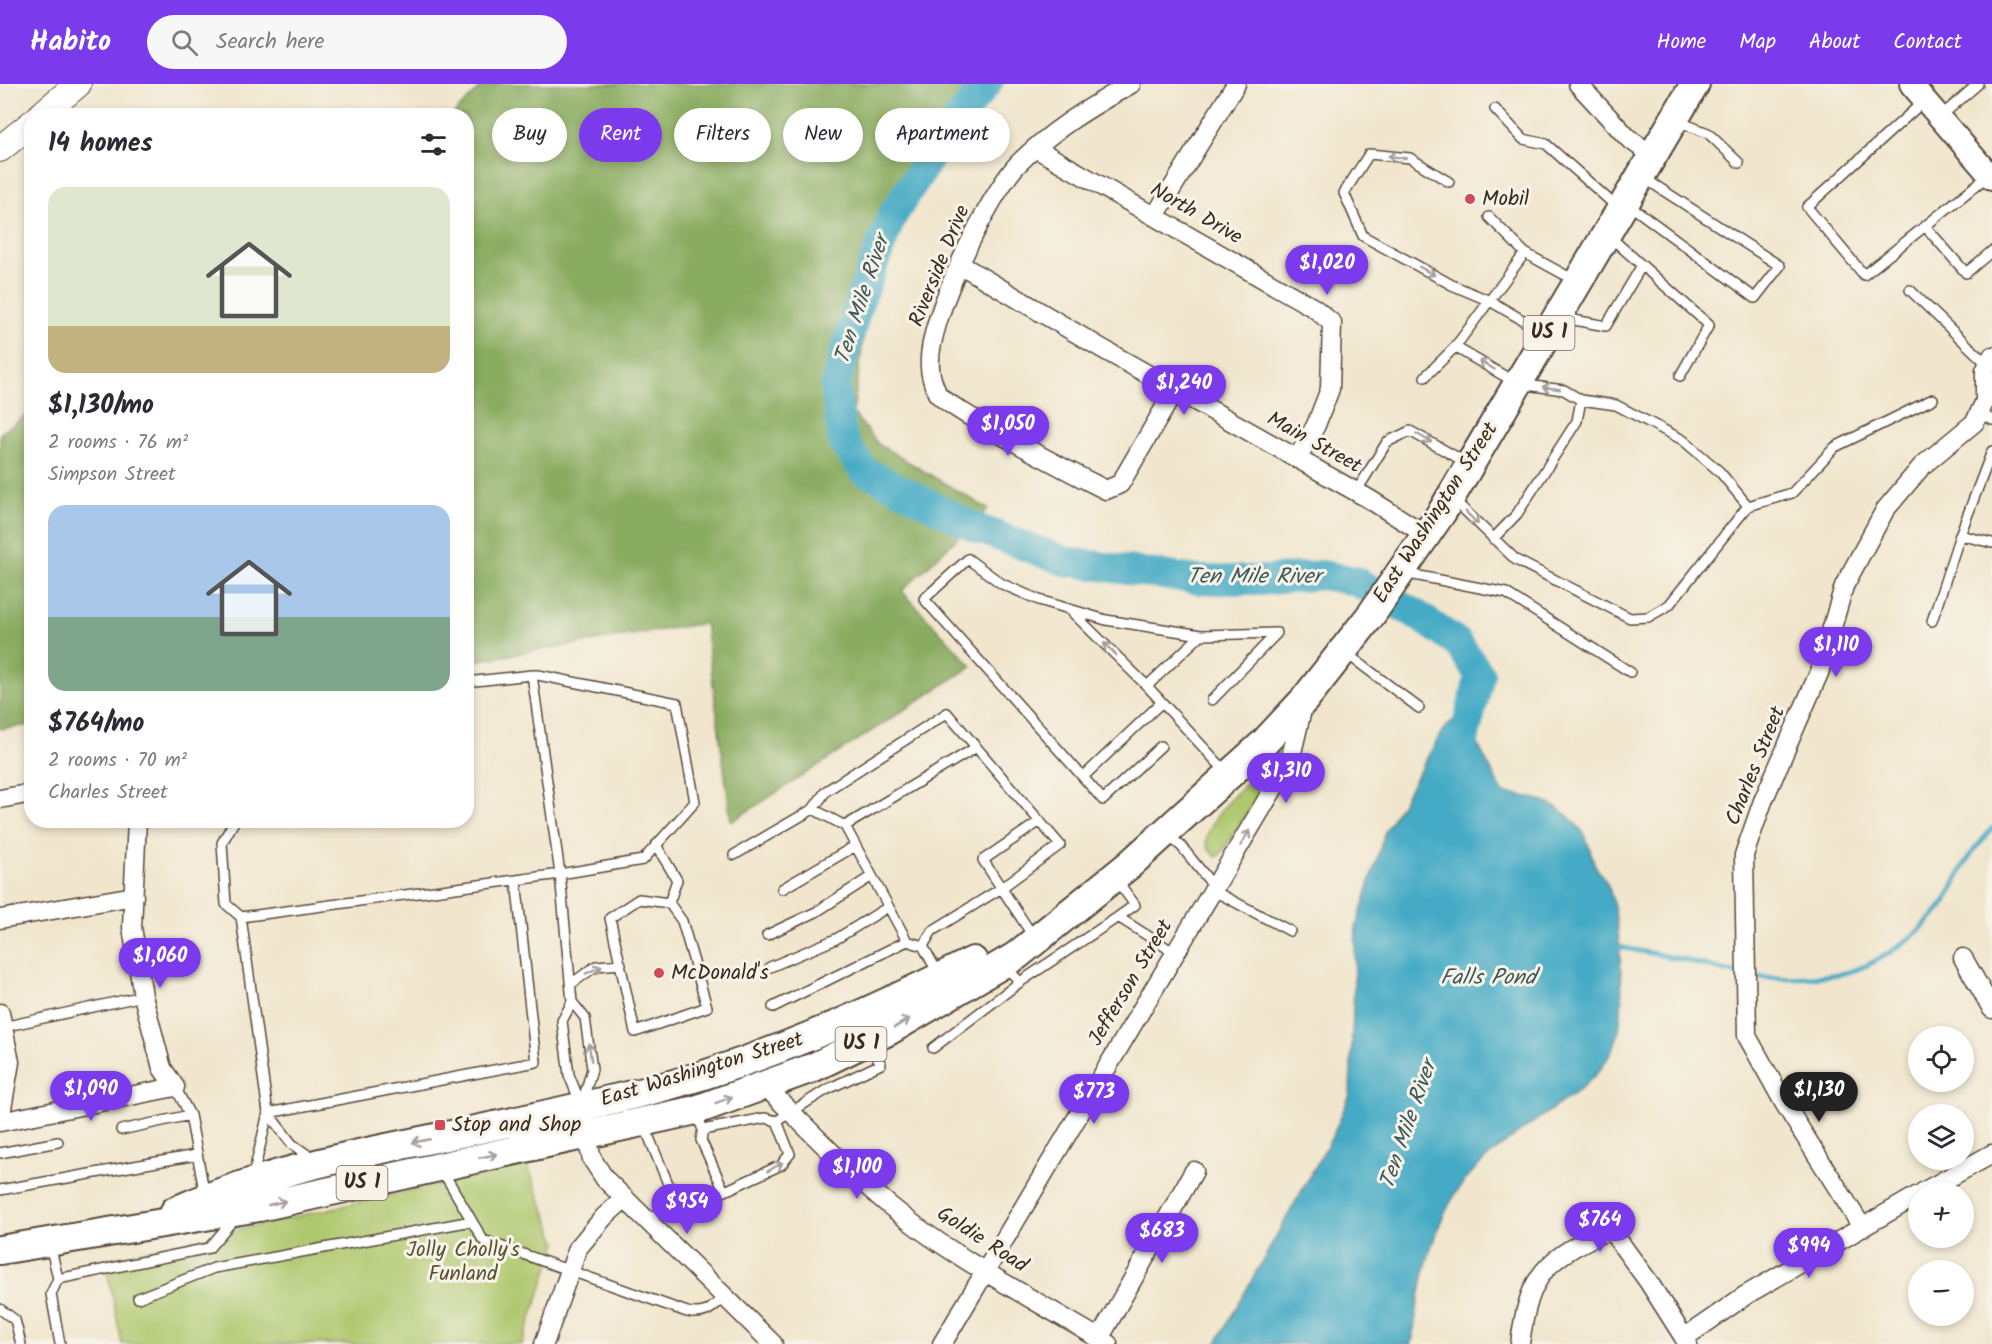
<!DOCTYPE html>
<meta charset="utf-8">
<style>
body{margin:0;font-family:Kalam,sans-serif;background:#f7f7f7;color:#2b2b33;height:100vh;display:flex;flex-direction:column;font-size:22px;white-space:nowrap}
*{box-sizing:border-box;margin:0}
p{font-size:20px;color:#7c7c81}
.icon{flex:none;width:33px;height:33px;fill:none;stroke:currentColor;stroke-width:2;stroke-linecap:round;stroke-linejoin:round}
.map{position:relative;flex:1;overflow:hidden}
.side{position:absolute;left:24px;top:24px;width:450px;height:720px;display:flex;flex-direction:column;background:#fff;border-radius:24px;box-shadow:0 3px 9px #0003}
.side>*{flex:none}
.guide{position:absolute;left:492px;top:24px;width:570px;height:54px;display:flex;gap:12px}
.controls{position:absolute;left:1908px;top:942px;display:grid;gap:12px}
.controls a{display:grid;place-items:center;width:66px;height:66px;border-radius:50%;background:#fff;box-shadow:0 3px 9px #0003;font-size:30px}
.price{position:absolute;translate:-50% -51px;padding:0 14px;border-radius:21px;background:#7c3aed;color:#fff;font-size:20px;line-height:39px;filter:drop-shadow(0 2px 3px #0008)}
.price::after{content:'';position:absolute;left:50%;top:36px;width:18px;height:14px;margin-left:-9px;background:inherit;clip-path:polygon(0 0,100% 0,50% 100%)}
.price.on{background:#222;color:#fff}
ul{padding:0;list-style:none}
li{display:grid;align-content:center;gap:12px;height:318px;padding:0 24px}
li span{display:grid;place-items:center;height:186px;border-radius:18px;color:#555}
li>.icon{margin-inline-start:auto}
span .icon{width:108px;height:108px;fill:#fffc;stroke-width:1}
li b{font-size:26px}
h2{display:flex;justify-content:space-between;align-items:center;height:72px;padding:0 24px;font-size:26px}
.tag{padding:0 21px;border-radius:27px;background:#fff;box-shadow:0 3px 9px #0003;font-size:21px;line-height:54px}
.tag.on{background:#7c3aed;color:#fff}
header{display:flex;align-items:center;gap:36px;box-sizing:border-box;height:84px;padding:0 30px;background:#7c3aed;color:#fff}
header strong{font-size:28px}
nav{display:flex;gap:33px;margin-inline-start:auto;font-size:21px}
.search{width:420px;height:54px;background:#f7f7f7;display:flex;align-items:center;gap:15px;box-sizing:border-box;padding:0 21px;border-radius:33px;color:#7c7c81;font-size:22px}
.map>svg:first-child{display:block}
</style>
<header>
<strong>Habito</strong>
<div class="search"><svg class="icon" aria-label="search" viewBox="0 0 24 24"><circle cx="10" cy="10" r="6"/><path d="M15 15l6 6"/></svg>Search here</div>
<nav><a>Home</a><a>Map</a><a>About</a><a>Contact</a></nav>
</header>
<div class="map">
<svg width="1992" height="1260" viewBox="0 0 1992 1260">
<rect width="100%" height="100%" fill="#f7f3e8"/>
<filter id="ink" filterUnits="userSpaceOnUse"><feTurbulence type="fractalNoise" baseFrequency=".0167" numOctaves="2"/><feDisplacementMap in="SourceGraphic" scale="12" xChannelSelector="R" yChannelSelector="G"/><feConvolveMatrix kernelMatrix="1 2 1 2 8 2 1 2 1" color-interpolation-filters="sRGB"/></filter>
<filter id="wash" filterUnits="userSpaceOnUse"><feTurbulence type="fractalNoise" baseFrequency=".008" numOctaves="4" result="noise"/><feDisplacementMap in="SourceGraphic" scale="24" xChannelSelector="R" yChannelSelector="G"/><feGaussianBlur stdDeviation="1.35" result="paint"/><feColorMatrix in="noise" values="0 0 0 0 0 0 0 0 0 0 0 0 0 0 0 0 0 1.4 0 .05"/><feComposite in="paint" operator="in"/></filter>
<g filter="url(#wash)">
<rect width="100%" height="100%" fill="#f1e6cd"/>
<path fill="#aec86d" stroke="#747946" stroke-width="1.5" d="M 1284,663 L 1289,665 L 1220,771 L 1216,773 C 1213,769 1208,766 1207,762 C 1200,735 1266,682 1284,663 Z
M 527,1080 L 557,1159 L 522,1260 L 122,1260 L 105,1176 Z"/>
<path fill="#8aac60" stroke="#626b3f" stroke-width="1.5" d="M 484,0 L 1003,0 L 910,114 L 867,227 L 853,329 L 878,360 L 988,425 L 902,507 L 972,582 L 731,738 L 705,539 L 467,578 L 466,134 L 473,128 L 467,121 L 466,32 L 452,31 Z
M 31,328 L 31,641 L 0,645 L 0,350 Z"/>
<path fill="#45aac5" stroke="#406a72" stroke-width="1.5" d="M 1469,628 L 1481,631 L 1478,661 L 1503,709 C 1535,712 1561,719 1582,747 C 1589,756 1590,770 1595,781 C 1599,789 1606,796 1609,804 C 1620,835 1627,927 1616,957 C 1601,997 1572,1010 1541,1033 C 1516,1051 1487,1070 1467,1094 C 1430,1139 1419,1204 1412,1260 L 1216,1260 L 1334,1049 L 1350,1011 L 1356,844 L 1385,748 L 1443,646 L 1461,629 Z"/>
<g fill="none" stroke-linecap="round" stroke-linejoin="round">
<path stroke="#45aac5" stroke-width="5" d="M 1614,862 L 1681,875 L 1738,890
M 1751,893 C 1780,894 1809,895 1838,890 C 1874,885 1921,850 1943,821 C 1954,806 1959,788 1969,773 C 1976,763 1985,754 1992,744"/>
<path stroke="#45aac5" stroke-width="30" d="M 987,0 L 943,53 L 892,132 L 857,224 L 835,303 L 843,357 L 863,386 L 974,443 L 1064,477 L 1198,496 L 1267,496 L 1322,491 L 1355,497 L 1414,529 L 1457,558 L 1480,591 L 1461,667"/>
</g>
</g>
<g filter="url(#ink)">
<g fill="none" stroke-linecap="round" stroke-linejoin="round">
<defs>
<path id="service" d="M 1924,17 L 1807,123 L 1864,191 L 1989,91
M 1495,25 L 1523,55 L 1546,60 L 1617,123
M 1940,33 L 1978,0
M 1677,37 L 1708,49 L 1739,79
M 1449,98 L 1410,74 L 1369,70 L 1344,109 L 1363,152 L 1452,201 L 1490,217 L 1543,248
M 1628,120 L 1755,214 L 1780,182 L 1644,94
M 1489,133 L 1525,169 L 1576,197
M 1925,142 L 1966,189 L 1992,167
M 1609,152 L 1709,241 L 1680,292
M 1910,206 L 1988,281
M 1563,234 L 1606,242 L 1642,181
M 1455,263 L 1518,300 L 1564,306 L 1581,316 L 1616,321 L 1683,356 L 1720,388 L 1748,422
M 1425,293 L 1455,263 L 1525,169
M 1980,328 L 1992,336
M 1992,367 L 1960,451 L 1992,459
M 1356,408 L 1387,358 L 1410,347 L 1467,379
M 1454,416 L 1516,476 L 1630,534 L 1648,533 L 1669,521 L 1748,422 L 1792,409 L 1835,363 L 1933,315
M 1493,455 L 1517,430 L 1577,337 L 1581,316
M 1404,489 L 1506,509 L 1630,588
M 1072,528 L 1147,602
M 1932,537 L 1960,451
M 1201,551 L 1147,602 L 1227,689
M 1346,569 L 1419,624
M 466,598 L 532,591 L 538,591 L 677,619 L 695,718 L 643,776 L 560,790 L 532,591
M 1162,618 L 1083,693 L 924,515 L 968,475 L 1002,500 L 1039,516 L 1106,536 L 1201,551 L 1277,549 L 1212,616
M 1083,693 L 1103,716 L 1161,662
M 813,725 L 845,742 L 907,857 L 923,862 L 939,891
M 235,736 L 222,759 L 226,820 L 241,833 L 268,1029 L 253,1092
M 845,742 L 975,664
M 1166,750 L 1181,762 L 1215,804
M 656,761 L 677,796 L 669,819
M 734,771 L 813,725 L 826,707 L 947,629 L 1060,761 L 1000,805 L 932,847 L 923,862
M 1115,794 L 1135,821 L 1118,833
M 782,805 L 855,762
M 1214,807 L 1290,847
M 639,815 L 669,819 L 682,837 L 707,923 L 635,948 L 610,834 Z
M 241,833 L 560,790 L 572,918 L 585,934 L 592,985 L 583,1016
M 1029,846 L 983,776 L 1040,737
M 767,851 L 816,828 L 872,792
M 770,883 L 836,855 L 888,823
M 1020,898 L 1118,833 L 1175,869
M 571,900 L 596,882 L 621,880
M 572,918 L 562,937 L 569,991 L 580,1018
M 773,923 L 907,857
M 3,943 L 143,912
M 933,964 L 1020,898 L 1006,883
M 175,1003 L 190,1031 L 205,1112
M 696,1028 L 703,1046 L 765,1034 L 777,1037 L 826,1006 L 881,980 L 868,959
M 268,1029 L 536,978 L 516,796
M 268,1029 L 292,1060 L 312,1074
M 644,1041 L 673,1112 L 686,1118 L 708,1115 L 781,1081 L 790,1070 L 777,1037
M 121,1046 L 190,1031
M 703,1046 L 701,1056 L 724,1107
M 0,1069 L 58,1058
M 442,1086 L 483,1156 L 687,1228 C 705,1232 711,1225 724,1213
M 0,1106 L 196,1071
M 648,1137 L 664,1124 L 673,1112
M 50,1160 L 58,1195 L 51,1210 L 60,1260
M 58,1195 L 209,1164 L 234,1135
M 138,1214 L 214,1184 L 472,1137
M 0,1225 L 15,1236 L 21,1260"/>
<path id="minor" d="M 1131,0 C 1090,23 1050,47 1017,81 C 987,114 926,239 930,283 C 930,290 934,302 937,309 C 944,323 1082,394 1106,406 L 1120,400 L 1175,306
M 1578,0 L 1628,54 L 1653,72
M 1035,64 L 1314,224 L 1332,239 L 1330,305 L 1316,341 L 1297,375
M 1155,132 L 1236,0
M 961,181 L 1101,264 L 1369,415 L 1426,451
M 0,715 L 32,709
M 0,835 L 134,812
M 1963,874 L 1992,925
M 0,929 L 10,978 L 0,1036
M 764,1001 C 805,1042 845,1084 889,1121 C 955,1176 1035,1215 1108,1260
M 0,1038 L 175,1003 L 162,984 L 143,912 L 132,843 L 137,736
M 584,1043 L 592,1075 L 605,1095 L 773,1260
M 1923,1108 L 1992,1070
M 1862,1143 L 1784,1019 L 1747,952 L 1744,771 L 1763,717 L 1819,589 L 1844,502 L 1885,426 L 1922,382 L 1975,338 L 1985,317 L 1985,287 L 1992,272
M 1684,1254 L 1746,1211 L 1918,1111
M 1099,1255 L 1194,1087
M 544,1260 L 578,1164 L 604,1133 L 625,1114
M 942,1260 L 1290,677 L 1303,622
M 1520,1260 C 1529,1188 1546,1175 1610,1145 L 1648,1197 L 1688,1260"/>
<path id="tertiary" d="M 1911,0 L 1992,94"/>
<path id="secondary" d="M 40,32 L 78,0
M 0,65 L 32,39"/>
<path id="primary" d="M 175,1127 C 261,1089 354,1070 446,1052 C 511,1039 576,1024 640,1009 C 757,980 866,930 973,877
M 0,1166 L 259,1123 L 696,1026 L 812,984 L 890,946 L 1016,872 L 1129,781 L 1263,660 L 1305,615 L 1371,531 L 1442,428 L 1695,0"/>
</defs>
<use href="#service" stroke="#564638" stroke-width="12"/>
<use href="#minor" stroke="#564638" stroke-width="21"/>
<use href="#tertiary" stroke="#564638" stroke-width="26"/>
<use href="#secondary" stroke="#564638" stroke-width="28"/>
<use href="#primary" stroke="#564638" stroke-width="32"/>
<use href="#service" stroke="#fff" stroke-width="9"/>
<use href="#minor" stroke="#fff" stroke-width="18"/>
<use href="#tertiary" stroke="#fff" stroke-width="22"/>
<use href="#secondary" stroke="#fff" stroke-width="26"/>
<use href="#primary" stroke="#fff" stroke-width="28"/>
</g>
<defs><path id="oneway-shaft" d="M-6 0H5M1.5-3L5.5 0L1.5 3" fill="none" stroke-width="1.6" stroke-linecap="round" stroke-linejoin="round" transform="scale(1.5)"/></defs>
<g stroke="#a79f9a">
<use href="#oneway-shaft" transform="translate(1397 73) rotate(-173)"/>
<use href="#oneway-shaft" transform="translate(1427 187) rotate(29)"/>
<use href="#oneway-shaft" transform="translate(1487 281) rotate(-150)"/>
<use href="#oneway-shaft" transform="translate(1551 304) rotate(-172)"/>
<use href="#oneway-shaft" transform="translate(1424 354) rotate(30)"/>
<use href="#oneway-shaft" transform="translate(1472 434) rotate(45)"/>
<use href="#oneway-shaft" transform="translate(1110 565) rotate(-136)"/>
<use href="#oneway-shaft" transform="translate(1245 754) rotate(-60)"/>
<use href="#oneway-shaft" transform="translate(594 886) rotate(-24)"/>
<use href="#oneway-shaft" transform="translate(902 939) rotate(-31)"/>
<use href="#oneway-shaft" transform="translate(590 968) rotate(-98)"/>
<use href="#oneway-shaft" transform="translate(724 1016) rotate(-20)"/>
<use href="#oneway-shaft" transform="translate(421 1057) rotate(169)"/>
<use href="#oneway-shaft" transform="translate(488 1072) rotate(-11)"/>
<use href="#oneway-shaft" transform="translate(775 1083) rotate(-30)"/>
<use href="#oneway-shaft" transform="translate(277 1119) rotate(-13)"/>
</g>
</g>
<g fill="#d1495b" stroke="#f7f3e8" stroke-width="2">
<circle cx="1470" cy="115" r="6"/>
<circle cx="659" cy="889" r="6"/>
<rect x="434" y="1035" width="12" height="12" rx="3"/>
</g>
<g text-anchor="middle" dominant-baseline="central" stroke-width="6" stroke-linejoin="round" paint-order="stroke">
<g fill="#f7f3e8" stroke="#73665b" stroke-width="1.5">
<rect x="1523.5" y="232" width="51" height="34" rx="4.5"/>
<rect x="835.5" y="943" width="51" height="34" rx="4.5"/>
<rect x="336.5" y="1082" width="51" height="34" rx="4.5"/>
</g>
<g font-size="20" font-weight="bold" fill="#3b2a1e">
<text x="1549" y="249">US 1</text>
<text x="861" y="960">US 1</text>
<text x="362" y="1099">US 1</text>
</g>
<g font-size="21" fill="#3b2a1e" stroke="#f7f3e8" text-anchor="start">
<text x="1482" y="115">Mobil</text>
<text x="671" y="889">McDonald's</text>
<text x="452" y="1041">Stop and Shop</text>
</g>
<g font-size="21" fill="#3b2a1e" stroke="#f7f3e8">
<text transform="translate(1196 130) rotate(30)">North Drive</text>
<text transform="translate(940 182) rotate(-68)">Riverside Drive</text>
<text transform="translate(1314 359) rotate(29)">Main Street</text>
<text transform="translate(1436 429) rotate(-57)">East Washington Street</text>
<text transform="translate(1756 682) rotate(-68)">Charles Street</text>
<text transform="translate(1131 899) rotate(-59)">Jefferson Street</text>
<text transform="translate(702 986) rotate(-17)">East Washington Street</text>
<text transform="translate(982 1156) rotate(33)">Goldie Road</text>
</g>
<g font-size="21" fill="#585232" stroke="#f7f3e8">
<text x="463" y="1166">Jolly Cholly's<tspan x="463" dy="24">Funland</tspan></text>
</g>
<g font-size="22" font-style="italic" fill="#3e5758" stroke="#f7f3e8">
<text transform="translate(863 216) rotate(-72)">Ten Mile River</text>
<text x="1254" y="493">Ten Mile River</text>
<text x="1488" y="894">Falls Pond</text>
<text transform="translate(1409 1041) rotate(-71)">Ten Mile River</text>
</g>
</g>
</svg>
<div class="controls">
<a><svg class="icon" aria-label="locate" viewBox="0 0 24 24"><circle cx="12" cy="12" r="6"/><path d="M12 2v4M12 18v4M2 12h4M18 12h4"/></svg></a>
<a><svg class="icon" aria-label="layers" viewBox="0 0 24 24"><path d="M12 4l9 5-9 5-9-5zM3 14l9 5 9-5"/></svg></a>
<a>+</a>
<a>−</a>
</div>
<b class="price" style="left:1327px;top:212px">$1,020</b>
<b class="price" style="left:1184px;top:332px">$1,240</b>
<b class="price" style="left:1008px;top:373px">$1,050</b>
<b class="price" style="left:1836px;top:594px">$1,110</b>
<b class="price" style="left:1286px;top:720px">$1,310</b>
<b class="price" style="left:160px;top:905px">$1,060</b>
<b class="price" style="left:91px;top:1038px">$1,090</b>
<b class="price on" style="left:1819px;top:1039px">$1,130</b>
<b class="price" style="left:1094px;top:1041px">$773</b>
<b class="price" style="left:857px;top:1116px">$1,100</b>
<b class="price" style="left:687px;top:1151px">$954</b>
<b class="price" style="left:1600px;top:1169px">$764</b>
<b class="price" style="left:1162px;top:1180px">$683</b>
<b class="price" style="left:1809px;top:1195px">$994</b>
<div class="guide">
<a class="tag">Buy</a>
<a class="tag on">Rent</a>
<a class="tag">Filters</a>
<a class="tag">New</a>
<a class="tag">Apartment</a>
</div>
<section class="side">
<h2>14 homes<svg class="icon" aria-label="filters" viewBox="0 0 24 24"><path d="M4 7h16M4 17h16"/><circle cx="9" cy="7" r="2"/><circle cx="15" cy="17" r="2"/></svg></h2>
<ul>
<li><span style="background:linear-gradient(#dfe7d0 75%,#c2b280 0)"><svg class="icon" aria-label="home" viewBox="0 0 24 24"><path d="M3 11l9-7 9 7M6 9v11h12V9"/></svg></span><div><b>$1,130/mo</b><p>2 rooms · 76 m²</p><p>Simpson Street</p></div></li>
<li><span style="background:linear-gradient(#a9c7e8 60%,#7fa58c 0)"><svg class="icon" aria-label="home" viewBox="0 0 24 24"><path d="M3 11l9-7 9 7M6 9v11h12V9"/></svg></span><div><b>$764/mo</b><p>2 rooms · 70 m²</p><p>Charles Street</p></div></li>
</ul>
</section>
</div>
